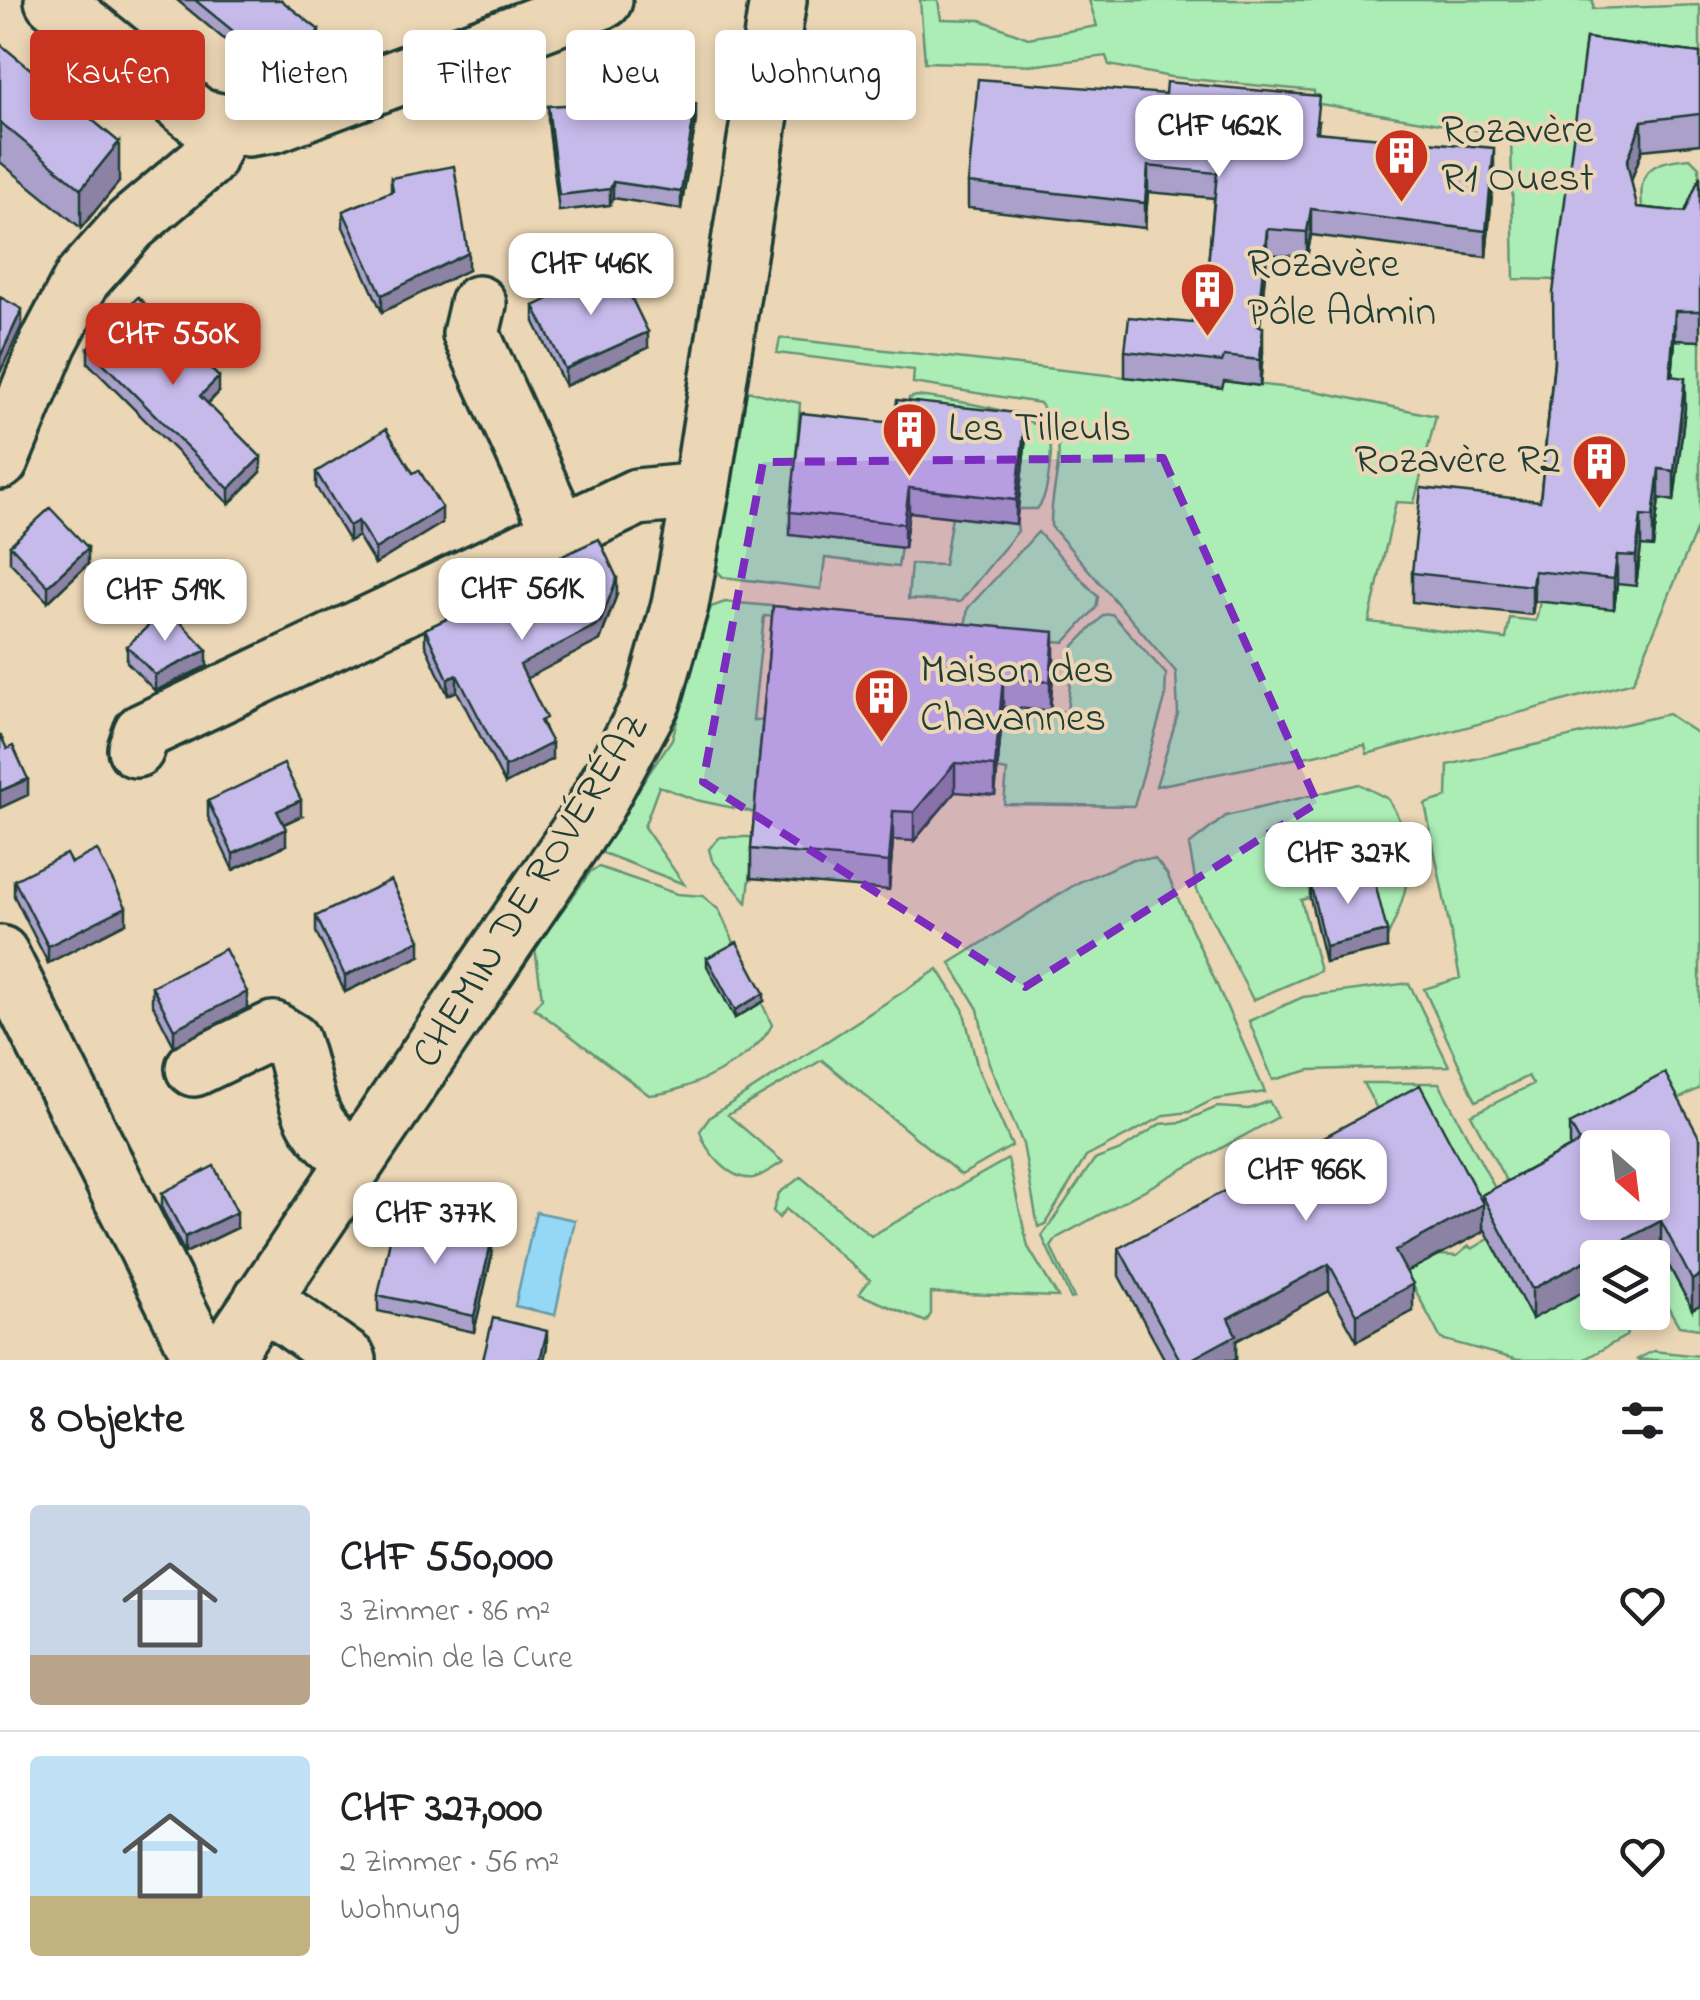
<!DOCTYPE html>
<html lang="de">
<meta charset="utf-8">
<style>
body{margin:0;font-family:"Indie Flower",sans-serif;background:#f6f6f6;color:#202124;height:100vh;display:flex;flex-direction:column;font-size:38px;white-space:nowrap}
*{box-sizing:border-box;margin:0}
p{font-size:32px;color:#757577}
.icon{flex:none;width:55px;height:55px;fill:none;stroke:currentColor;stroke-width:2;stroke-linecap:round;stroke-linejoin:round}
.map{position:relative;height:1360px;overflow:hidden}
.sheet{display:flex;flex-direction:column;background:#fff;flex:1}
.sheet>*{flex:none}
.guide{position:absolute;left:30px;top:30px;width:1000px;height:90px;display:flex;gap:20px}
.needle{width:65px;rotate:152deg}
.tools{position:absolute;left:1580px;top:1130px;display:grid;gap:20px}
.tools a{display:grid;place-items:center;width:90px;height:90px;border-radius:10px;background:#fff;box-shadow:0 5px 15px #0003;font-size:50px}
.price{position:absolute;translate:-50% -85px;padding:0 22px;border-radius:20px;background:#fff;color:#222;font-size:32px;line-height:65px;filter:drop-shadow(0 2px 5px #0008)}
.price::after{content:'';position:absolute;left:50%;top:60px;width:30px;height:22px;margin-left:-15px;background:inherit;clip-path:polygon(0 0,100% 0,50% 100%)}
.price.selected{background:#c8321e;color:#fff}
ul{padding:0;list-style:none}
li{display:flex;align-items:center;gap:30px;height:250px;padding:0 30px}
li+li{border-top:2px solid #e0e0e0}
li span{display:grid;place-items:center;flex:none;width:280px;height:200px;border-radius:10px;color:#555}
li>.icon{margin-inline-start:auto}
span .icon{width:120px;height:120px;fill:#fffc;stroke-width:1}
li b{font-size:42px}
h2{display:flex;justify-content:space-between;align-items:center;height:120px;padding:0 30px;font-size:42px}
.chip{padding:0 35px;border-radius:10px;background:#fff;box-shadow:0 5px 15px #0003;font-size:35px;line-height:90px}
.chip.selected{background:#c8321e;color:#fff}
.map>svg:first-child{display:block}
</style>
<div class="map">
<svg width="1700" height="1360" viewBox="0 0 1700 1360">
<rect width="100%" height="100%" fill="#ebd6b5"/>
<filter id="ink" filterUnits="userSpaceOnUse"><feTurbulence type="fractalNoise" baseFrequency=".01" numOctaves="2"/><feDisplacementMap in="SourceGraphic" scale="20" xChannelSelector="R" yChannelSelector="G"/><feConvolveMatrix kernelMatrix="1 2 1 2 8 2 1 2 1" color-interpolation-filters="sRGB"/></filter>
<g filter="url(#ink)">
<path fill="#acedb6" stroke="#669575" stroke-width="2.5" d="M 920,0 L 938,0 L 941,19 L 981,20 L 1028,38 L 1097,26 L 1089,0 L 1593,0 L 1593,9 L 1700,5 L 1700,82 L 1586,68 L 1559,280 L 1514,279 L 1511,136 L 1314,103 L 1314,91 L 1171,77 L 1109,65 L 1106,56 L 1038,65 L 925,62 Z
M 1690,158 L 1699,167 L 1700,187 L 1680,231 L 1645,225 C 1636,177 1641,162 1690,158 Z
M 780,338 L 1222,388 L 1224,381 L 1311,390 L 1436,416 L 1414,503 L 1396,502 L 1369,622 L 1506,639 L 1510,618 L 1536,621 L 1540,601 L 1614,608 L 1617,584 L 1641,546 L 1653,546 L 1659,499 L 1674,500 L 1670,405 L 1675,340 L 1700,341 L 1700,521 L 1633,682 L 1367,754 L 1365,745 L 1156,786 L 1178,714 L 1176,672 L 1051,526 C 1050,477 1075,448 1040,403 L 913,383 L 914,370 L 777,353 Z
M 747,391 L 800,403 L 790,535 L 901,547 L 898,567 L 825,558 L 821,589 L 723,577 L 715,569 Z
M 917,396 C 947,400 1038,409 1049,440 C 1053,450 1050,462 1049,472 C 1047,486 1046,498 1037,509 L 1018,509 L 1026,437 L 908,413 L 909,398 Z
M 952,516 L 1017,524 L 1018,531 L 960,602 L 908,599 L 911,564 L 944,565 Z
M 1038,532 L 1098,597 L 1096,608 L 1065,642 L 964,634 L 968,608 Z
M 725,602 L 828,611 L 827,618 L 764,616 L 753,720 L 765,720 L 757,813 L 696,800 L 659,786 L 644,827 L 684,884 L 603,853 L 602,843 L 672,739 L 706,618 L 711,607 Z
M 1112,614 L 1166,674 L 1165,699 L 1134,806 L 1004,804 L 1007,771 L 997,769 L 1003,707 L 1067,712 L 1074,646 L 1104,615 Z
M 1668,714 L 1698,734 L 1700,741 L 1700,1088 L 1571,1153 L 1519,1205 L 1471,1115 L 1533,1084 L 1528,1076 L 1476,1101 L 1424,989 L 1460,978 L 1425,804 L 1447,797 L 1448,765 Z
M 1359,784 L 1388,799 C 1421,850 1410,891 1385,942 L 1371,883 L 1382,860 L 1377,848 L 1359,844 L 1336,866 L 1326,894 L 1301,900 L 1320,971 L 1253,1000 L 1197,890 L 1189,845 L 1226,816 Z
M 720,837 L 755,837 L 747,903 L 712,860 L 709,849 Z
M 1133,859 L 1155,859 L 1167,874 L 1265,1092 L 1213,1100 L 1189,1112 L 1166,1115 L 1086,1157 L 1045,1224 L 1038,1227 L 1023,1144 L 989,1063 L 978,1009 L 950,963 L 1079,882 Z
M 599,867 L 677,894 L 703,896 L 719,910 L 772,1025 C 755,1059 687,1093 649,1095 L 534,1008 L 542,998 L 535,948 L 591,871 Z
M 938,969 L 963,1009 L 978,1069 L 1012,1146 L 961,1175 L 822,1060 L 728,1115 L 783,1162 C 774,1167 763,1176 753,1178 C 730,1181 705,1151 700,1131 L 710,1117 Z
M 1409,983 L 1449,1066 L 1310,1070 L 1273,1080 L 1249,1021 L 1303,997 Z
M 1363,1083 L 1439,1083 L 1507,1211 L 1466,1200 L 1388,1129 Z
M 1269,1101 L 1278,1117 L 1057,1238 L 1051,1247 L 1074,1298 L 1071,1299 L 1042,1236 L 1094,1160 L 1121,1150 L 1160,1124 L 1182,1122 L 1217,1107 L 1249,1109 Z
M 1345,1156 L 1439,1255 L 1457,1256 L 1469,1246 L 1472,1249 L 1489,1239 L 1597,1284 L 1598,1312 L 1632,1313 L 1626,1336 L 1583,1360 L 1518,1360 L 1441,1339 Z
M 1008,1159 L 1028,1247 L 1058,1297 L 931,1293 L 931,1314 L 926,1322 L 859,1294 L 870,1280 L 786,1209 L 779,1218 L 773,1211 L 779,1193 L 801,1177 L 871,1236 Z
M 1660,1249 L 1692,1309 L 1700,1305 L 1700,1329 L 1679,1326 L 1653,1281 L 1652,1258 L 1643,1258 Z
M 1653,1351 L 1700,1356 L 1700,1360 L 1636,1360 Z"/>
<path fill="#94d8f6" stroke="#659aa8" stroke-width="2.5" d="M 536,1212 L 575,1220 L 555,1315 L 515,1306 Z"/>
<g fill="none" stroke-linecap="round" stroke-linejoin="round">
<defs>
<path id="minor" d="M 53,0 L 198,117 L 247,128 L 274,124 L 604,0
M 478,304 L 471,334 L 561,533
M 0,461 L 49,342 L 82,279 L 130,225 L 207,160 L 222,125
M 136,749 L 142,732 L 637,497 L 701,491
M 0,954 L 203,1360
M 194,1068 L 273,1030 L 291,1041 C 312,1101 299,1123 357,1160
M 262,1299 L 348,1360
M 222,1360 L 593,811 L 653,700 L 680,605 L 701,491 L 778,0"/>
</defs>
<use href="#minor" stroke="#1f3d34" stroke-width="62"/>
<use href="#minor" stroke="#ebd6b5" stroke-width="55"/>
</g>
<path fill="#aaa0ca" stroke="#1f3d34" stroke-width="2.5" d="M 177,0 L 281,0 L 319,45 L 298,71 L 280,57 L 266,74 Z
M 1586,38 L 1700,53 L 1700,144 L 1642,150 L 1631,181 L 1637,207 L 1685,212 L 1700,176 L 1700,341 L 1675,340 L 1672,376 L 1685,408 L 1674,501 L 1659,498 L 1653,547 L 1641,546 L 1636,586 L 1617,584 L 1614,609 L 1534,601 L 1532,615 L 1412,602 L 1412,573 L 1540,501 Z
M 0,44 L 119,182 L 81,228 L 0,162 Z
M 548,106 L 696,120 L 681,209 L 613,198 L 610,205 L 559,211 L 548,122 Z
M 1319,121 L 1318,132 L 1494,173 L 1486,257 L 1311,235 L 1307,257 L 1267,254 L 1260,326 L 1263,352 L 1260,386 L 1224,381 L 1222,388 L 1125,377 L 1125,351 L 1192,323 L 1208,265 L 1214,198 L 1148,192 L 1145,228 L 968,208 L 968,183 Z
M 391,178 L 468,270 L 382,312 L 343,227 L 343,211 L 391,192 Z
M 534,306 L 648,348 L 565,386 L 534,322 Z
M 88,348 L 219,392 L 208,404 L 261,472 L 229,504 L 88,363 Z
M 1026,437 L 1016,524 L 909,512 L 904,548 L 790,535 L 790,512 Z
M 316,472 L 413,473 L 442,523 L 375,564 L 358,536 L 349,541 L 316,487 Z
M 10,545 L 88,564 L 48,602 L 10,562 Z
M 530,571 L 617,594 L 600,640 L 526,678 L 546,732 L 552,759 L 505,784 L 457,691 L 448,695 L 425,645 L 425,629 L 530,580 Z
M 773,606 L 1054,661 L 1050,711 L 1003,707 L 995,795 L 955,792 L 914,841 L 893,840 L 889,890 L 751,878 L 751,849 Z
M 127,646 L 207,666 L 155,691 L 127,662 Z
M 208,801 L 301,816 L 284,824 L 286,845 L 233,870 L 208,817 Z
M 71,863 L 126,923 L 48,963 L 14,896 L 14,880 Z
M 1310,882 L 1387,948 L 1325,962 L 1310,898 Z
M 316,916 L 420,956 L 345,992 L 316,932 Z
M 707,958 L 764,1001 L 735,1018 L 707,966 Z
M 152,986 L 247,1008 L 174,1046 L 152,1003 Z
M 1570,1124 L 1700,1139 L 1692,1309 L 1661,1251 L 1648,1258 L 1598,1258 L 1532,1319 L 1483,1226 L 1483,1232 L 1406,1272 L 1413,1311 L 1357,1341 L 1329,1291 L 1236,1341 L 1236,1360 L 1165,1360 L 1119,1276 L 1119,1248 L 1482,1203 L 1482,1195 L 1570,1147 Z
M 162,1193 L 237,1228 L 185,1253 L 162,1209 Z
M 492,1255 L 474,1332 L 378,1311 L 378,1295 Z"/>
<path fill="#8b82a4" stroke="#1f3d34" stroke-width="2.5" d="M 319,30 L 319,45 L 298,71 L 298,56 Z
M 280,41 L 280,57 L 266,74 L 266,58 Z
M 696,104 L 696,120 L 681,209 L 681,192 Z
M 1642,121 L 1642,150 L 1627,192 L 1627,162 Z
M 119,142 L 119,182 L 81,228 L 81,189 Z
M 1494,148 L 1494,173 L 1486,257 L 1486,231 Z
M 1148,166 L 1148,192 L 1145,228 L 1145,203 Z
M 613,182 L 613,198 L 610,205 L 610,189 Z
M 1311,209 L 1311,235 L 1307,257 L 1307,232 Z
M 1267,229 L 1267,254 L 1257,351 L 1257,326 Z
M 468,253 L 468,270 L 382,312 L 382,295 Z
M 22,309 L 22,325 L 0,373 L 0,357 Z
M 1675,311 L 1675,340 L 1670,405 L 1670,376 Z
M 1263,327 L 1263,352 L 1260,386 L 1260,360 Z
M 648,332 L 648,348 L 565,386 L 565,369 Z
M 219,377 L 219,392 L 200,411 L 200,396 Z
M 1685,378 L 1685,408 L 1674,501 L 1674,471 Z
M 1026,414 L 1026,437 L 1016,524 L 1016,500 Z
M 261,457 L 261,472 L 229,504 L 229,489 Z
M 1659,469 L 1659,498 L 1653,547 L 1653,517 Z
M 909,488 L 909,512 L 904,548 L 904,524 Z
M 442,508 L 442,523 L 375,564 L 375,549 Z
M 1641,516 L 1641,546 L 1636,586 L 1636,556 Z
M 358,521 L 358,536 L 349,541 L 349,526 Z
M 88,548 L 88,564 L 48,602 L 48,586 Z
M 1617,555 L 1617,584 L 1614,609 L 1614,579 Z
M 1534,571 L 1534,601 L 1532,615 L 1532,586 Z
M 617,578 L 617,594 L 600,640 L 520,682 L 520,665 Z
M 1054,632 L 1054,661 L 1050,711 L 1050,682 Z
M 207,650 L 207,666 L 155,691 L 155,675 Z
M 457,675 L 457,691 L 448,695 L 448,679 Z
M 1003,678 L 1003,707 L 995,795 L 995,766 Z
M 552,743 L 552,759 L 505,784 L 505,767 Z
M 955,763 L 955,792 L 914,841 L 914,812 Z
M 28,779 L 28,795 L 0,808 L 0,791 Z
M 301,800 L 301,816 L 277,827 L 277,811 Z
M 893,811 L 893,840 L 889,890 L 889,862 Z
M 286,829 L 286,845 L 233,870 L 233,854 Z
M 126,907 L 126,923 L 48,963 L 48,946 Z
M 1387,931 L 1387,948 L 1325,962 L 1325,946 Z
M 420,940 L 420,956 L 345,992 L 345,976 Z
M 247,992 L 247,1008 L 174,1046 L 174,1029 Z
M 764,993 L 764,1001 L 735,1018 L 735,1010 Z
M 1483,1204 L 1483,1232 L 1395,1278 L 1395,1251 Z
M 237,1212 L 237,1228 L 185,1253 L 185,1237 Z
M 1661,1221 L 1661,1251 L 1648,1258 L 1598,1258 L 1598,1284 L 1532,1319 L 1532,1289 Z
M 492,1239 L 492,1255 L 474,1332 L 474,1316 Z
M 1329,1264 L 1329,1291 L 1236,1341 L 1236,1360 L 1190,1360 L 1228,1318 Z
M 1700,1275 L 1700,1305 L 1692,1309 L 1692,1280 Z
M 1413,1284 L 1413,1311 L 1357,1341 L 1357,1314 Z
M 547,1331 L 547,1347 L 544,1360 L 540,1360 Z"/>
<path fill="#c6baeb" stroke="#1f3d34" stroke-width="2.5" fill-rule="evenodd" d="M 195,0 L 281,0 L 319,30 L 298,56 L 280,41 L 266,58 Z
M 1586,38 L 1700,53 L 1700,114 L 1642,121 L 1627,162 L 1637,207 L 1685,212 L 1700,176 L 1700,311 L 1675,311 L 1670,376 L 1685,378 L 1674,471 L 1659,469 L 1653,517 L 1641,516 L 1636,556 L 1617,555 L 1614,579 L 1534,571 L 1532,586 L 1412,573 L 1421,488 L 1540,501 L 1554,363 L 1553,293 Z
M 0,44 L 119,142 L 81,189 L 0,122 Z
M 978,79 L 1165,94 L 1166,82 L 1319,96 L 1315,132 L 1494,148 L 1486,231 L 1311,209 L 1307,232 L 1267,229 L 1257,326 L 1263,327 L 1260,360 L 1224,356 L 1222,362 L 1125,351 L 1129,317 L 1192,323 L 1198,264 L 1208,265 L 1217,173 L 1148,166 L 1145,203 L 968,183 Z
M 601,87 L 696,104 L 681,192 L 613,182 L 610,189 L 559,195 L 548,106 L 597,103 Z
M 454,166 L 468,253 L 382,295 L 343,211 L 393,191 L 391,178 Z
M 616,266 L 648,332 L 565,369 L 534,306 Z
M 0,297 L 22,309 L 0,357 Z
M 138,297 L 219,377 L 200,396 L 261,457 L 229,489 L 88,348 Z
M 897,400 L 1026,414 L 1016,500 L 909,488 L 904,524 L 790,512 L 801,413 L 894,423 Z
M 386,429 L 413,473 L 419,470 L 442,508 L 375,549 L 358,521 L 349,526 L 316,472 Z
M 50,508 L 88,548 L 48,586 L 10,545 Z
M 599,539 L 617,578 L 600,623 L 520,665 L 546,718 L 540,721 L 552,743 L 505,767 L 457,675 L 448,679 L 425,629 L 533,579 L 530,571 Z
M 773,606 L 1054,632 L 1050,682 L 1003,678 L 995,766 L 955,763 L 914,812 L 893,811 L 889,862 L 751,849 Z
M 167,608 L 207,650 L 155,675 L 127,646 Z
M 0,734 L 7,749 L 13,746 L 28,779 L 0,791 Z
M 284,764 L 301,800 L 277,811 L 286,829 L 233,854 L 208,801 Z
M 97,850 L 126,907 L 48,946 L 14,880 L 66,854 L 71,863 Z
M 1371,867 L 1387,931 L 1325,946 L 1310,882 Z
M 391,880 L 420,940 L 345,976 L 316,916 Z
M 737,942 L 764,993 L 735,1010 L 707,958 Z
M 225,949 L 247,992 L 174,1029 L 152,986 Z
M 1665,1073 L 1700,1139 L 1700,1275 L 1692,1280 L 1661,1221 L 1532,1289 L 1482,1195 L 1580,1142 L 1570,1124 ZM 1598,1148 L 1652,1148 L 1652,1202 L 1598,1202 Z
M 1420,1085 L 1483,1204 L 1395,1251 L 1413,1284 L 1357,1314 L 1329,1264 L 1228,1318 L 1236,1335 L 1190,1360 L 1180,1360 L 1119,1248 Z
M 214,1166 L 237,1212 L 185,1237 L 162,1193 Z
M 395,1217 L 492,1239 L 474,1316 L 378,1295 Z
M 493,1318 L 547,1331 L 540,1360 L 483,1360 Z"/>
</g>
<path fill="#7b2cbf" fill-opacity="0.2" stroke="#7b2cbf" stroke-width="8" stroke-dasharray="20 12" stroke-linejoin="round" d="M 1163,458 L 1317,803 L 1025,987 L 703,782 L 763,462 Z"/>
<defs>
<symbol id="building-pin" viewBox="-11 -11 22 30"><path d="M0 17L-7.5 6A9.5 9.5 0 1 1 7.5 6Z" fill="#c8321e" stroke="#ebd6b5"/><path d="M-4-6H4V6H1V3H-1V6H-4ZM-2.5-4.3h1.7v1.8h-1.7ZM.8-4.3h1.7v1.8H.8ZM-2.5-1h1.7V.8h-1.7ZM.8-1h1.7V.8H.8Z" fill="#fff"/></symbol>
</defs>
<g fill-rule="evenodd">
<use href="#building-pin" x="1370" y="124" width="63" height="86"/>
<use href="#building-pin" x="1176" y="258" width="63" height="86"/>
<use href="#building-pin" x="878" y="398" width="63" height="86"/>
<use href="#building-pin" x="1568" y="430" width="63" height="86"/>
<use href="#building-pin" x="850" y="664" width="63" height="86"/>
</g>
<g text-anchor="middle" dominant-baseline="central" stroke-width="8" stroke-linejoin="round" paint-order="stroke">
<g font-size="42" fill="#1f3d34" stroke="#ebd6b5" text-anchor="start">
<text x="1441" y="131">Rozavère<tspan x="1441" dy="48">R1 Ouest</tspan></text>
<text x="1247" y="265">Rozavère<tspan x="1247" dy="48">Pôle Admin</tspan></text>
<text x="948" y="429">Les Tilleuls</text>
<text x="1561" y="461" text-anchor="end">Rozavère R2</text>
<text x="920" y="671">Maison des<tspan x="920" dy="48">Chavannes</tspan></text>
</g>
<g font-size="42" fill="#1f3d34" stroke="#ebd6b5">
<text transform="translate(532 891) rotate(-58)">CHEMIN DE ROVÉRÉAZ</text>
</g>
</g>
</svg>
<div class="tools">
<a><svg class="needle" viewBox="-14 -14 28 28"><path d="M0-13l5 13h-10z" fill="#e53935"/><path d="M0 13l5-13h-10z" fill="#757577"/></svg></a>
<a><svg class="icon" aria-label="layers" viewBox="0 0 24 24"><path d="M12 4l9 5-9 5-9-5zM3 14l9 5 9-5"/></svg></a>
</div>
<b class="price" style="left:1219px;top:180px">CHF 462K</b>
<b class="price" style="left:591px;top:318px">CHF 446K</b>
<b class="price selected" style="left:173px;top:388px">CHF 550K</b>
<b class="price" style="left:522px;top:643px">CHF 561K</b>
<b class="price" style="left:165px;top:644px">CHF 519K</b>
<b class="price" style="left:1348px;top:907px">CHF 327K</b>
<b class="price" style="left:1306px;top:1224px">CHF 966K</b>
<b class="price" style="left:435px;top:1267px">CHF 377K</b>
<div class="guide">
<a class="chip selected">Kaufen</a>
<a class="chip">Mieten</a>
<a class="chip">Filter</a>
<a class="chip">Neu</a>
<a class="chip">Wohnung</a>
</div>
</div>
<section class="sheet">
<h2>8 Objekte<svg class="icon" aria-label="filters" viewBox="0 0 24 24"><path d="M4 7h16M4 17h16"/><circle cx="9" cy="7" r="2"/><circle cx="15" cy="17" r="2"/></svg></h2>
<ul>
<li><span style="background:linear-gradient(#c9d6e8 75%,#b9a48a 0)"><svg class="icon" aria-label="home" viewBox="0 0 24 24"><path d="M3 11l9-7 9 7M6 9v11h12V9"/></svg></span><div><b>CHF 550,000</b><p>3 Zimmer · 86 m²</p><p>Chemin de la Cure</p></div><svg class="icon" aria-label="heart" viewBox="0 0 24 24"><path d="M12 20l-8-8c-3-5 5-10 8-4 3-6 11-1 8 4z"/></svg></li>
<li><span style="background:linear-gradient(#bfe0f5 70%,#c2b280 0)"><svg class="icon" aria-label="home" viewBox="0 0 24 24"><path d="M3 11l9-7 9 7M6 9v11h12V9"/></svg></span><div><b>CHF 327,000</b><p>2 Zimmer · 56 m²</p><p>Wohnung</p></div><svg class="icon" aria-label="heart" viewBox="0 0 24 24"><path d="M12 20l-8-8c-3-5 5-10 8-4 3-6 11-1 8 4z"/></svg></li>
</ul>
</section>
